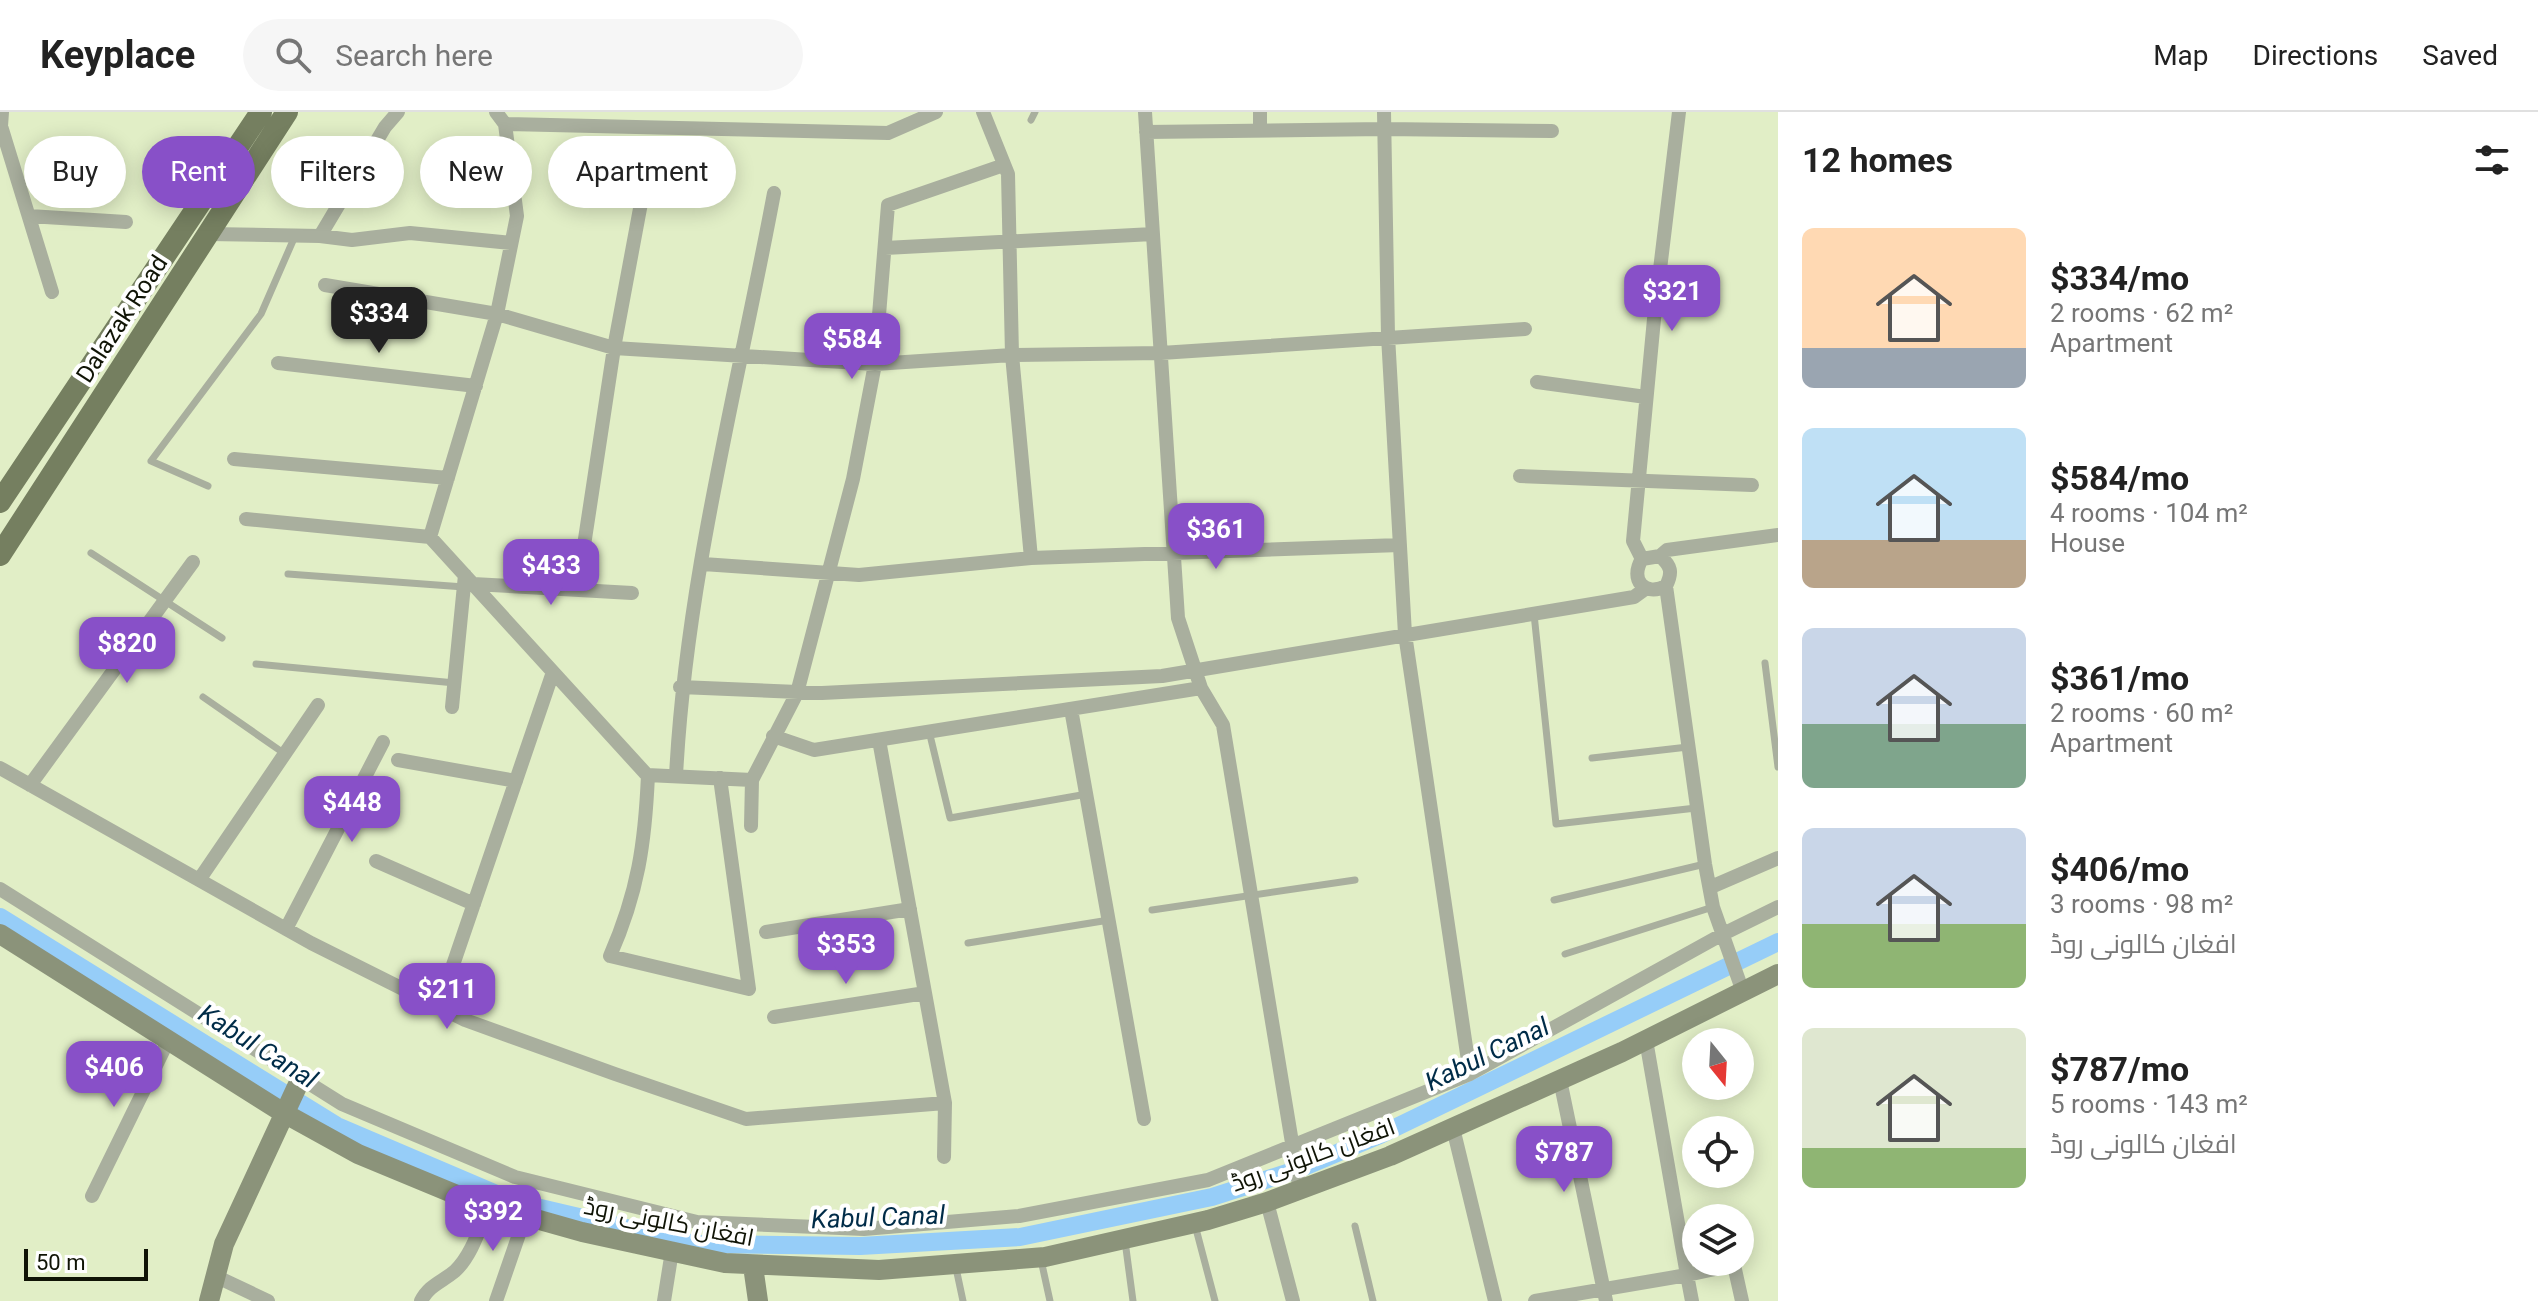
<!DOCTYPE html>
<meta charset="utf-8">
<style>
body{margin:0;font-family:Roboto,Cairo,sans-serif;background:#f6f6f6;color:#222;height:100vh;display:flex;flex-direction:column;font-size:30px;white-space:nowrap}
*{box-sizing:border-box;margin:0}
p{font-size:26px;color:#767676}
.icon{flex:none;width:44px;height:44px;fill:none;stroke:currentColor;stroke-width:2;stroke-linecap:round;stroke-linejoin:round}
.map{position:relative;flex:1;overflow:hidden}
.panel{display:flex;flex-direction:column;background:#fff;width:760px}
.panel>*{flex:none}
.top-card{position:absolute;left:24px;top:24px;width:760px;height:72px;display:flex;gap:16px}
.needle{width:52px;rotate:162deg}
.tools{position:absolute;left:1682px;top:916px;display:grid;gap:16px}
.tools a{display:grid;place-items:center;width:72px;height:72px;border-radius:50%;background:#fff;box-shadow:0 4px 20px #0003;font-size:40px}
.scale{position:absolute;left:24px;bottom:20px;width:124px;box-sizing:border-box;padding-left:8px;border:4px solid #101406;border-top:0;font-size:22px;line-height:28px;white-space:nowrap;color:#101406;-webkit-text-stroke:6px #fff;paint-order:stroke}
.price{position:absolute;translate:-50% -68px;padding:0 18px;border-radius:16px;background:#8850c8;color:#fff;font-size:26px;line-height:52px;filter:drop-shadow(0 2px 4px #0008)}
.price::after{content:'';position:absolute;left:50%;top:48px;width:24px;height:18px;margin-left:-12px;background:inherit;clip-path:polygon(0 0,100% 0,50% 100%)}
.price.active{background:#222;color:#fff}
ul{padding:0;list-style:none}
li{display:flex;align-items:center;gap:24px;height:200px;padding:0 24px}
li span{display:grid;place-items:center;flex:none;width:224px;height:160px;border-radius:12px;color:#555}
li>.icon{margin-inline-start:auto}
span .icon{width:96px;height:96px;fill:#fffc;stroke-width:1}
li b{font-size:34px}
h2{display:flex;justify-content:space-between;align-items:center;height:96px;padding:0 24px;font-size:34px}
.tag{padding:0 28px;border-radius:36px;background:#fff;box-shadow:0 4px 20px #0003;font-size:28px;line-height:72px}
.tag.active{background:#8850c8;color:#fff}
header{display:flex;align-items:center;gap:48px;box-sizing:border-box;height:112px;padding:0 40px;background:#fff;border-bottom:2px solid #e0e0e0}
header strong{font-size:38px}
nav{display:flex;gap:44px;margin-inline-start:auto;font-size:28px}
.search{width:560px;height:72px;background:#f6f6f6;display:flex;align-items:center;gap:20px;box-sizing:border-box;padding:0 28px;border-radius:44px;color:#767676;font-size:30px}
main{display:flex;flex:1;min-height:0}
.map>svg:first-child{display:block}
</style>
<header>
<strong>Keyplace</strong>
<div class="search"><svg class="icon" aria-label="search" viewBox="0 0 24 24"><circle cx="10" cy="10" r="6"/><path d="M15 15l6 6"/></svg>Search here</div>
<nav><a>Map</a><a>Directions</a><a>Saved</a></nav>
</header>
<main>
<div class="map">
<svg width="1778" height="1189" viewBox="0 0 1778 1189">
<rect width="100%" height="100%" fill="#e1eec6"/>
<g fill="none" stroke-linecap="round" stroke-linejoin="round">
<path stroke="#96cdf8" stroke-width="18" d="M 0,805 L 337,1014 L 515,1090 L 694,1132 L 860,1134 L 1020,1125 L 1212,1085 L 1299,1057 L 1380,1023 L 1778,830"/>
<path stroke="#a9af9e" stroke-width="7" d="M 1031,8 L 1035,0
M 208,374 L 151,349 L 261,202 L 295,124
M 91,441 L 222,526
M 288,462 L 464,475
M 1534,502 L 1556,712 L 1696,696
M 1765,551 L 1778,655
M 256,552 L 455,571
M 203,585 L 285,642
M 929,619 L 950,706 L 1087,682
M 1592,646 L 1688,635
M 1554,788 L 1705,752
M 1152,798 L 1355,768
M 968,831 L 1109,808
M 1565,842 L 1713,795
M 1195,1113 L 1215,1189
M 1355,1114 L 1373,1189
M 1125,1129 L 1133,1189
M 1041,1148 L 1050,1189
M 956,1156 L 963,1189"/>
<path stroke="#a9af9e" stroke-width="14" d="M 2,0 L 1,14 L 52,180
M 496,0 L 505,12 L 517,104 L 497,202 L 430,425 L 647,663 L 752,668
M 983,0 L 1008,62 L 1012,243 L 1031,446
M 1145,0 L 1178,506 L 1201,576 L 1223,613 L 1300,1079
M 1260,0 L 1260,18
M 1384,0 L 1388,224 L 1405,522 L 1470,962
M 505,12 L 888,21 L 936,0
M 1146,20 L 1384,17 L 1552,19
M 29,104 L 126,110
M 208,122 L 320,124 L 352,128 L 410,121 L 511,131
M 320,124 L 385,15 L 398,0
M 885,136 L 1153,122
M 325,173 L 497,202 L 614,236 L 875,252 L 1012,243 L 1161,241 L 1525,217
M 278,251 L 476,274
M 1537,270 L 1646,285
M 234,347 L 448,366
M 1520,364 L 1752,373
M 246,407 L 430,425
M 583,440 L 614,236 L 644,75
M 1660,444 L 1667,438 L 1778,423
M 1642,447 L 1633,429 L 1654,207 L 1679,0
M 703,452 L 859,463 L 1031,446 L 1400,433
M 473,472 L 632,481
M 1666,474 C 1645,485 1629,468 1642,447 L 1660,444 C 1671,454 1673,460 1666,474 L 1705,752 L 1713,795 L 1743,880
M 680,575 L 822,581 L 1162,564 L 1634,485 L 1645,477
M 452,595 L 465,463
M 1071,597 L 1144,1007
M 773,624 L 814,638 L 1201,576
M 879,628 L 945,991 L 944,1045
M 398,648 L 516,669
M 0,656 L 311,831 L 465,908 L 615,962 L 746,1007 L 945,991
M 648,663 C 645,732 638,780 610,844 L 749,877 L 720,666
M 676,664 C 686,468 738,274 774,81
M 30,673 L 193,450
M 751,714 L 752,668 L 797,581 L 853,367 L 875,252 L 888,93 L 1004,53
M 376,749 L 474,792
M 199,768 L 318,593
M 1711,775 L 1778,746
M 0,777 L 342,992 L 515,1065 L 697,1110 L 864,1117 L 1019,1104 L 1208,1068 L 1470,962 L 1723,822 L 1778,795
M 286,817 L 383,630
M 766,820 L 910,797
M 439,894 L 553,560
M 774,905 L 925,881
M 1560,968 L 1606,1189
M 1453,1016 L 1495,1189
M 92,1084 L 169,927
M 1267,1090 L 1293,1189
M 215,1164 L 268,1189
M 421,1189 C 429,1173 442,1170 455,1159 C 472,1143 480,1115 489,1094
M 496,1189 L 525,1105
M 664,1189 L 672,1139
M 1535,1189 L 1687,1163 L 1646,928
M 1692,1189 L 1687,1163 L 1734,1153 L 1742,1189"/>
<path stroke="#8b937a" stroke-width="20" d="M 0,822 L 282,1000 L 358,1042 L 469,1088 L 582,1120 L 725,1151 L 879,1158 L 1045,1145 L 1208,1108 L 1267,1090 L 1390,1044 L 1622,940 L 1778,862
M 753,1154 L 758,1189
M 209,1189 L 224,1132 L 301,966"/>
<path stroke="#757f60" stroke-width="22" d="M 0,390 L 261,0
M 0,443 L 287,0"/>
</g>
<g text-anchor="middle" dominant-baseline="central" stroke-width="8" stroke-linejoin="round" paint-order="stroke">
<g font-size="24" fill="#101406" stroke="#fff">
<text transform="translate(122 207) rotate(-57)">Dalazak Road</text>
<text transform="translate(1313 1043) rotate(-20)">افغان کالونی روڈ</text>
<text transform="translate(669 1110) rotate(11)">افغان کالونی روڈ</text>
</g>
<g font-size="26" font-style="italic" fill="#002c48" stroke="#fff">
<text transform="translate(258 934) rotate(32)">Kabul Canal</text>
<text transform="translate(1487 942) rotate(-26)">Kabul Canal</text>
<text transform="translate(878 1105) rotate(-2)">Kabul Canal</text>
</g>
</g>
</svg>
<div class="tools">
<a><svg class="needle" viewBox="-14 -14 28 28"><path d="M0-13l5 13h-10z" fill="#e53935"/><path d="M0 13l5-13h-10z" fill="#767676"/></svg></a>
<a><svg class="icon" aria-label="locate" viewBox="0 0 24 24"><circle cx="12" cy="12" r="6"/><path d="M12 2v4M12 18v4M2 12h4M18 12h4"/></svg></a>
<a><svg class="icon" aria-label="layers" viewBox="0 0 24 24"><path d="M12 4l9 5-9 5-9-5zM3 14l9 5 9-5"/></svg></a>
</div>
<div class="scale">50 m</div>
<b class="price" style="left:1672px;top:221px">$321</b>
<b class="price active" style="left:379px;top:243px">$334</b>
<b class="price" style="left:852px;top:269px">$584</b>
<b class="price" style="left:1216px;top:459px">$361</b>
<b class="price" style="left:551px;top:495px">$433</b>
<b class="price" style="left:127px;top:573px">$820</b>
<b class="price" style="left:352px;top:732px">$448</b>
<b class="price" style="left:846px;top:874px">$353</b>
<b class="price" style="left:447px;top:919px">$211</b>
<b class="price" style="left:114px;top:997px">$406</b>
<b class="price" style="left:1564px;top:1082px">$787</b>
<b class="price" style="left:493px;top:1141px">$392</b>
<div class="top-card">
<a class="tag">Buy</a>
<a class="tag active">Rent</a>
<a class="tag">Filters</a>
<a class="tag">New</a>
<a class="tag">Apartment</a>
</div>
</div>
<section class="panel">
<h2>12 homes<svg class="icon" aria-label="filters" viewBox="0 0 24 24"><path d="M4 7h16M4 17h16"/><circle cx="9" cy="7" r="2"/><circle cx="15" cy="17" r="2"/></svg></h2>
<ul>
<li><span style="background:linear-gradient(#ffd9b3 75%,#9aa5b1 0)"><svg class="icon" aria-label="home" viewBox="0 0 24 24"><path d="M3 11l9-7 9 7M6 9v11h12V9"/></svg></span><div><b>$334/mo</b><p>2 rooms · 62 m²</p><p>Apartment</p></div></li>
<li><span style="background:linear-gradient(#bfe0f5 70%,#b9a48a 0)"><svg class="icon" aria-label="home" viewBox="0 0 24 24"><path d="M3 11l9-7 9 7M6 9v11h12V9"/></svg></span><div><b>$584/mo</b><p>4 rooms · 104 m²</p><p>House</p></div></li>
<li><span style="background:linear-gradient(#c9d6e8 60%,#7fa58c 0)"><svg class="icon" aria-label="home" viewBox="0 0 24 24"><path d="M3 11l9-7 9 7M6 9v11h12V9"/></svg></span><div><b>$361/mo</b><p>2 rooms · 60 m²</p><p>Apartment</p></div></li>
<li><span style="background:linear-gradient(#c9d6e8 60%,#8fb573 0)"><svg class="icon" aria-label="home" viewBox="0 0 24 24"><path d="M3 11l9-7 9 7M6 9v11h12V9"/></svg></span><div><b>$406/mo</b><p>3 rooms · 98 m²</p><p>افغان کالونی روڈ</p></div></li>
<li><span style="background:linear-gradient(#dfe7d0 75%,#8fb573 0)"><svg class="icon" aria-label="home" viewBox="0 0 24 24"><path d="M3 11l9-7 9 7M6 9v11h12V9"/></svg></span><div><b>$787/mo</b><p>5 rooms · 143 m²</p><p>افغان کالونی روڈ</p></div></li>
</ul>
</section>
</main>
